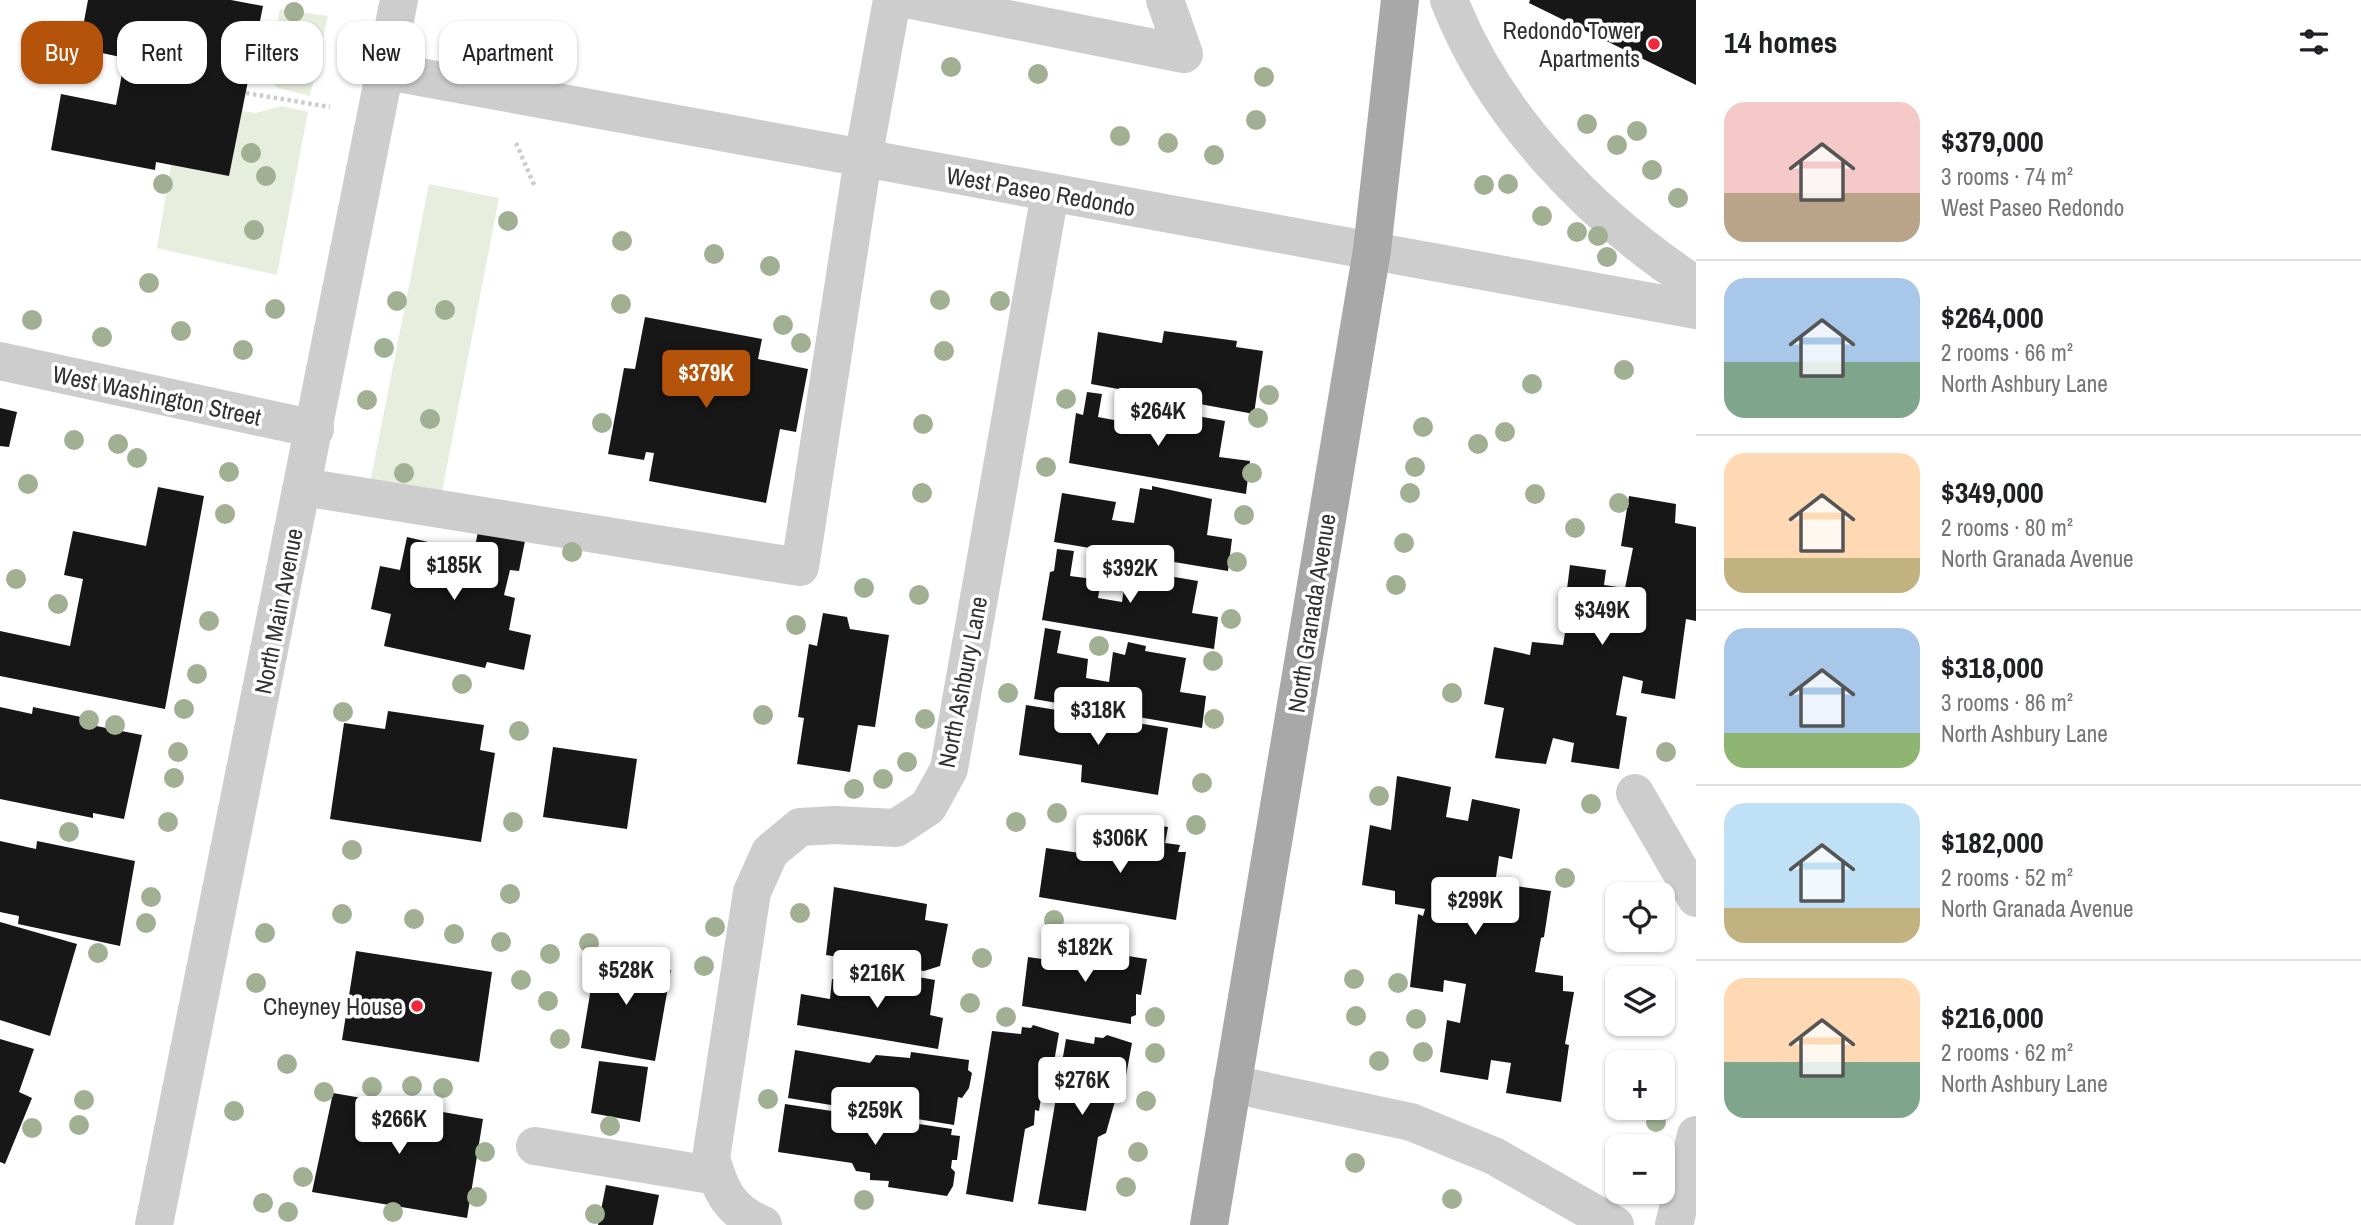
<!DOCTYPE html>
<meta charset="utf-8">
<style>
body{margin:0;font-family:"Archivo Narrow",sans-serif;background:#f6f6f6;color:#202124;height:100vh;display:flex;flex-direction:column;font-size:26px;white-space:nowrap}
*{box-sizing:border-box;margin:0}
p{font-size:23px;color:#757577}
.icon{flex:none;width:38px;height:38px;fill:none;stroke:currentColor;stroke-width:2;stroke-linecap:round;stroke-linejoin:round}
.map{position:relative;flex:1;overflow:hidden}
.sheet{display:flex;flex-direction:column;background:#fff;width:665px}
.sheet>*{flex:none}
.hud{position:absolute;left:21px;top:21px;width:665px;height:63px;display:flex;gap:14px}
.fabs{position:absolute;left:1605px;top:882px;display:grid;gap:14px}
.fabs a{display:grid;place-items:center;width:70px;height:70px;border-radius:14px;background:#fff;box-shadow:0 2px 5px #0004;font-size:35px}
.price{position:absolute;translate:-50% -60px;padding:0 16px;border-radius:7px;background:#fff;color:#222;font-size:23px;line-height:46px;filter:drop-shadow(0 2px 4px #0008)}
.price::after{content:'';position:absolute;left:50%;top:42px;width:21px;height:16px;margin-left:-10px;background:inherit;clip-path:polygon(0 0,100% 0,50% 100%)}
.price.current{background:#b45309;color:#fff}
ul{padding:0;list-style:none}
li{display:flex;align-items:center;gap:21px;height:175px;padding:0 28px}
li+li{border-top:2px solid #e0e0e0}
li span{display:grid;place-items:center;flex:none;width:196px;height:140px;border-radius:21px;color:#555}
li>.icon{margin-inline-start:auto}
span .icon{width:84px;height:84px;fill:#fffc;stroke-width:1}
li b{font-size:30px}
h2{display:flex;justify-content:space-between;align-items:center;height:84px;padding:0 28px;font-size:30px}
.pill{padding:0 24px;border-radius:21px;background:#fff;box-shadow:0 2px 5px #0004;font-size:24px;line-height:63px}
.pill.current{background:#b45309;color:#fff}
main{display:flex;flex:1;min-height:0}
.map>svg:first-child{display:block}
</style>
<main>
<div class="map">
<svg width="1696" height="1225" viewBox="0 0 1696 1225">
<rect width="100%" height="100%" fill="#fff"/>
<path fill="#e7eede" d="M 280,9 L 328,16 L 310,96 L 278,88 L 265,74 L 282,77 L 287,68 L 285,63 L 270,58 Z
M 282,106 L 308,112 L 277,275 L 157,248 L 171,165 L 229,176 L 242,111 L 256,113 Z
M 429,184 L 499,198 L 441,497 L 370,483 Z"/>
<path fill="#171717" d="M 88,0 L 231,0 L 263,6 L 229,176 L 156,162 L 155,170 L 51,150 L 61,94 L 116,105 L 125,58 L 79,48 Z
M 1530,0 L 1696,0 L 1696,85 L 1529,3 Z
M 645,317 L 762,339 L 758,359 L 808,369 L 796,432 L 780,429 L 766,503 L 649,481 L 654,453 L 646,452 L 644,460 L 608,454 L 624,368 L 635,369 Z
M 1164,331 L 1237,341 L 1236,347 L 1263,351 L 1254,414 L 1091,384 L 1098,332 L 1162,343 Z
M 1087,392 L 1102,394 L 1098,417 L 1151,427 L 1154,409 L 1167,411 L 1167,406 L 1187,410 L 1186,414 L 1225,421 L 1219,457 L 1250,461 L 1246,494 L 1069,463 L 1076,413 L 1083,415 Z
M 0,408 L 17,412 L 9,447 L 0,446 Z
M 1152,486 L 1212,499 L 1207,535 L 1232,539 L 1228,571 L 1054,542 L 1062,493 L 1116,502 L 1112,520 L 1134,523 L 1140,488 L 1152,490 Z
M 158,487 L 204,496 L 165,709 L 0,676 L 0,631 L 70,646 L 83,579 L 64,575 L 73,531 L 146,546 Z
M 1629,496 L 1676,504 L 1675,523 L 1696,527 L 1696,621 L 1686,619 L 1675,699 L 1641,693 L 1643,681 L 1623,676 L 1616,715 L 1627,717 L 1619,769 L 1571,762 L 1574,743 L 1553,738 L 1546,764 L 1495,758 L 1504,708 L 1484,704 L 1494,647 L 1530,655 L 1532,642 L 1563,645 L 1568,615 L 1564,614 L 1570,565 L 1606,570 L 1604,585 L 1625,588 L 1633,548 L 1621,546 Z
M 478,531 L 525,541 L 519,571 L 510,570 L 504,595 L 515,598 L 509,630 L 531,635 L 524,670 L 487,662 L 485,668 L 384,646 L 391,614 L 371,609 L 380,566 L 400,570 L 407,537 L 474,553 Z
M 1057,549 L 1074,551 L 1070,576 L 1101,580 L 1098,598 L 1122,602 L 1127,567 L 1139,568 L 1140,564 L 1159,567 L 1157,574 L 1198,581 L 1192,613 L 1218,617 L 1214,649 L 1042,620 L 1050,572 L 1054,571 Z
M 823,613 L 847,617 L 850,629 L 889,635 L 875,727 L 858,725 L 850,772 L 797,764 L 804,718 L 798,717 L 809,644 L 817,646 Z
M 1045,628 L 1061,631 L 1057,653 L 1088,659 L 1086,678 L 1109,682 L 1113,652 L 1125,655 L 1128,642 L 1146,646 L 1145,651 L 1186,658 L 1180,692 L 1206,696 L 1202,728 L 1034,699 Z
M 1026,705 L 1168,728 L 1158,795 L 1081,782 L 1082,765 L 1019,755 Z
M 0,707 L 32,714 L 33,707 L 81,717 L 81,723 L 142,735 L 124,819 L 93,813 L 93,818 L 0,799 Z
M 388,711 L 484,725 L 480,750 L 495,753 L 481,842 L 330,819 L 344,723 L 385,729 Z
M 553,747 L 637,759 L 627,829 L 543,817 Z
M 1397,776 L 1451,787 L 1446,817 L 1468,821 L 1472,799 L 1520,809 L 1512,859 L 1499,856 L 1493,898 L 1514,901 L 1515,886 L 1551,891 L 1544,937 L 1541,938 L 1535,972 L 1563,976 L 1563,991 L 1574,992 L 1565,1044 L 1569,1045 L 1561,1102 L 1506,1093 L 1511,1063 L 1491,1060 L 1488,1080 L 1440,1072 L 1447,1020 L 1460,1023 L 1466,984 L 1444,980 L 1443,992 L 1410,987 L 1418,914 L 1423,916 L 1425,909 L 1395,904 L 1395,891 L 1362,885 L 1370,825 L 1391,830 Z
M 1138,823 L 1168,827 L 1165,843 L 1180,845 L 1178,852 L 1186,852 L 1176,920 L 1039,897 L 1046,848 L 1093,855 L 1095,839 L 1135,844 Z
M 0,841 L 36,849 L 37,841 L 135,861 L 120,946 L 18,924 L 19,916 L 0,912 Z
M 834,887 L 927,904 L 925,920 L 948,924 L 940,966 L 924,971 L 826,955 Z
M 0,922 L 77,944 L 50,1036 L 0,1020 Z
M 1051,944 L 1147,959 L 1141,995 L 1136,994 L 1136,1015 L 1131,1017 L 1131,1024 L 1022,1006 L 1028,957 L 1049,960 Z
M 356,951 L 492,972 L 479,1062 L 342,1040 Z
M 621,954 L 651,958 L 650,966 L 671,970 L 655,1061 L 581,1048 L 596,958 L 618,960 Z
M 874,969 L 935,980 L 930,1015 L 943,1018 L 938,1049 L 797,1025 L 801,994 L 830,999 L 832,979 L 872,986 Z
M 1033,1025 L 1059,1033 L 1049,1091 L 1042,1091 L 1039,1111 L 1035,1110 L 1034,1125 L 1025,1129 L 1013,1202 L 966,1194 L 992,1031 L 1021,1034 L 1022,1027 L 1031,1028 Z
M 1107,1035 L 1132,1043 L 1121,1103 L 1115,1101 L 1106,1133 L 1098,1137 L 1086,1211 L 1038,1204 L 1066,1039 L 1094,1044 L 1095,1037 L 1103,1038 Z
M 0,1039 L 34,1049 L 19,1092 L 32,1098 L 5,1164 L 0,1162 Z
M 795,1050 L 870,1063 L 876,1055 L 910,1058 L 911,1052 L 969,1060 L 968,1070 L 972,1073 L 969,1088 L 962,1098 L 958,1097 L 954,1125 L 788,1098 Z
M 599,1061 L 648,1067 L 640,1122 L 591,1113 Z
M 333,1093 L 483,1119 L 467,1218 L 312,1192 Z
M 785,1104 L 952,1129 L 951,1135 L 960,1136 L 957,1160 L 952,1160 L 951,1168 L 955,1172 L 953,1186 L 947,1196 L 888,1187 L 889,1181 L 870,1180 L 870,1173 L 856,1171 L 852,1163 L 778,1152 Z
M 606,1185 L 659,1195 L 653,1225 L 598,1225 Z"/>
<g fill="none" stroke-linecap="round" stroke-linejoin="round">
<path stroke="#cdcdcd" stroke-width="4.5" stroke-dasharray="3.5 3.5" stroke-linecap="butt" d="M 246,93 L 330,107
M 516,143 L 535,187"/>
<path stroke="#cdcdcd" stroke-width="38" d="M 912,0 L 1184,54 L 1165,0
M 1449,0 C 1495,118 1592,217 1696,285
M 387,71 L 1696,310
M 0,361 L 315,429
M 303,487 L 800,567 L 863,159 L 892,0
M 1635,793 L 1696,898
M 1232,1084 L 1411,1122 L 1494,1156 L 1615,1225
M 535,1146 L 717,1176
M 154,1225 L 399,0
M 763,1225 C 729,1210 721,1192 711,1158 L 752,892 L 770,852 L 800,827 L 835,825 L 896,828 L 928,807 L 949,769 L 1050,193
M 1674,1225 L 1696,1135"/>
<path stroke="#a8a8a8" stroke-width="38" d="M 1209,1225 L 1372,250 L 1400,0"/>
</g>
<g fill="#a1b093">
<circle cx="294" cy="12" r="10"/>
<circle cx="951" cy="67" r="10"/>
<circle cx="1038" cy="74" r="10"/>
<circle cx="1264" cy="77" r="10"/>
<circle cx="1256" cy="120" r="10"/>
<circle cx="1587" cy="124" r="10"/>
<circle cx="1637" cy="131" r="10"/>
<circle cx="1120" cy="136" r="10"/>
<circle cx="1168" cy="143" r="10"/>
<circle cx="1617" cy="145" r="10"/>
<circle cx="251" cy="153" r="10"/>
<circle cx="1214" cy="155" r="10"/>
<circle cx="1652" cy="170" r="10"/>
<circle cx="266" cy="176" r="10"/>
<circle cx="163" cy="184" r="10"/>
<circle cx="1508" cy="184" r="10"/>
<circle cx="1484" cy="185" r="10"/>
<circle cx="1678" cy="198" r="10"/>
<circle cx="1542" cy="216" r="10"/>
<circle cx="508" cy="221" r="10"/>
<circle cx="254" cy="230" r="10"/>
<circle cx="1577" cy="232" r="10"/>
<circle cx="1598" cy="236" r="10"/>
<circle cx="622" cy="241" r="10"/>
<circle cx="714" cy="254" r="10"/>
<circle cx="1607" cy="257" r="10"/>
<circle cx="770" cy="266" r="10"/>
<circle cx="149" cy="283" r="10"/>
<circle cx="940" cy="300" r="10"/>
<circle cx="397" cy="301" r="10"/>
<circle cx="1000" cy="301" r="10"/>
<circle cx="621" cy="304" r="10"/>
<circle cx="275" cy="309" r="10"/>
<circle cx="445" cy="310" r="10"/>
<circle cx="32" cy="320" r="10"/>
<circle cx="783" cy="325" r="10"/>
<circle cx="181" cy="331" r="10"/>
<circle cx="102" cy="337" r="10"/>
<circle cx="801" cy="343" r="10"/>
<circle cx="384" cy="348" r="10"/>
<circle cx="243" cy="350" r="10"/>
<circle cx="944" cy="351" r="10"/>
<circle cx="1624" cy="370" r="10"/>
<circle cx="1532" cy="384" r="10"/>
<circle cx="1269" cy="395" r="10"/>
<circle cx="1066" cy="399" r="10"/>
<circle cx="367" cy="400" r="10"/>
<circle cx="1258" cy="418" r="10"/>
<circle cx="430" cy="419" r="10"/>
<circle cx="602" cy="423" r="10"/>
<circle cx="923" cy="424" r="10"/>
<circle cx="1423" cy="427" r="10"/>
<circle cx="1505" cy="432" r="10"/>
<circle cx="74" cy="440" r="10"/>
<circle cx="118" cy="444" r="10"/>
<circle cx="1478" cy="444" r="10"/>
<circle cx="137" cy="458" r="10"/>
<circle cx="1046" cy="467" r="10"/>
<circle cx="1415" cy="467" r="10"/>
<circle cx="229" cy="472" r="10"/>
<circle cx="404" cy="473" r="10"/>
<circle cx="1252" cy="473" r="10"/>
<circle cx="28" cy="484" r="10"/>
<circle cx="922" cy="493" r="10"/>
<circle cx="1410" cy="493" r="10"/>
<circle cx="1535" cy="494" r="10"/>
<circle cx="1619" cy="503" r="10"/>
<circle cx="225" cy="514" r="10"/>
<circle cx="1244" cy="515" r="10"/>
<circle cx="1575" cy="528" r="10"/>
<circle cx="1404" cy="543" r="10"/>
<circle cx="572" cy="552" r="10"/>
<circle cx="1237" cy="562" r="10"/>
<circle cx="16" cy="579" r="10"/>
<circle cx="1396" cy="585" r="10"/>
<circle cx="864" cy="588" r="10"/>
<circle cx="919" cy="595" r="10"/>
<circle cx="58" cy="604" r="10"/>
<circle cx="1231" cy="619" r="10"/>
<circle cx="209" cy="621" r="10"/>
<circle cx="796" cy="625" r="10"/>
<circle cx="1099" cy="646" r="10"/>
<circle cx="1213" cy="661" r="10"/>
<circle cx="197" cy="674" r="10"/>
<circle cx="462" cy="684" r="10"/>
<circle cx="1008" cy="693" r="10"/>
<circle cx="1452" cy="693" r="10"/>
<circle cx="184" cy="709" r="10"/>
<circle cx="343" cy="712" r="10"/>
<circle cx="763" cy="715" r="10"/>
<circle cx="925" cy="719" r="10"/>
<circle cx="1214" cy="719" r="10"/>
<circle cx="89" cy="720" r="10"/>
<circle cx="115" cy="725" r="10"/>
<circle cx="519" cy="731" r="10"/>
<circle cx="178" cy="752" r="10"/>
<circle cx="1666" cy="752" r="10"/>
<circle cx="907" cy="762" r="10"/>
<circle cx="174" cy="778" r="10"/>
<circle cx="883" cy="779" r="10"/>
<circle cx="1202" cy="783" r="10"/>
<circle cx="854" cy="789" r="10"/>
<circle cx="1379" cy="796" r="10"/>
<circle cx="1591" cy="804" r="10"/>
<circle cx="1057" cy="813" r="10"/>
<circle cx="168" cy="822" r="10"/>
<circle cx="513" cy="822" r="10"/>
<circle cx="1016" cy="822" r="10"/>
<circle cx="1196" cy="825" r="10"/>
<circle cx="69" cy="832" r="10"/>
<circle cx="352" cy="850" r="10"/>
<circle cx="1565" cy="878" r="10"/>
<circle cx="510" cy="894" r="10"/>
<circle cx="151" cy="897" r="10"/>
<circle cx="800" cy="913" r="10"/>
<circle cx="342" cy="914" r="10"/>
<circle cx="414" cy="919" r="10"/>
<circle cx="1054" cy="920" r="10"/>
<circle cx="146" cy="923" r="10"/>
<circle cx="715" cy="927" r="10"/>
<circle cx="265" cy="933" r="10"/>
<circle cx="454" cy="934" r="10"/>
<circle cx="501" cy="942" r="10"/>
<circle cx="589" cy="943" r="10"/>
<circle cx="98" cy="953" r="10"/>
<circle cx="550" cy="954" r="10"/>
<circle cx="982" cy="958" r="10"/>
<circle cx="704" cy="966" r="10"/>
<circle cx="1354" cy="979" r="10"/>
<circle cx="521" cy="980" r="10"/>
<circle cx="256" cy="983" r="10"/>
<circle cx="1398" cy="983" r="10"/>
<circle cx="548" cy="1001" r="10"/>
<circle cx="970" cy="1003" r="10"/>
<circle cx="1356" cy="1016" r="10"/>
<circle cx="1006" cy="1017" r="10"/>
<circle cx="1155" cy="1017" r="10"/>
<circle cx="1416" cy="1019" r="10"/>
<circle cx="560" cy="1039" r="10"/>
<circle cx="1423" cy="1052" r="10"/>
<circle cx="1155" cy="1053" r="10"/>
<circle cx="1379" cy="1061" r="10"/>
<circle cx="287" cy="1064" r="10"/>
<circle cx="412" cy="1086" r="10"/>
<circle cx="372" cy="1087" r="10"/>
<circle cx="443" cy="1088" r="10"/>
<circle cx="324" cy="1092" r="10"/>
<circle cx="768" cy="1099" r="10"/>
<circle cx="84" cy="1100" r="10"/>
<circle cx="1146" cy="1101" r="10"/>
<circle cx="234" cy="1111" r="10"/>
<circle cx="1656" cy="1122" r="10"/>
<circle cx="79" cy="1125" r="10"/>
<circle cx="610" cy="1126" r="10"/>
<circle cx="32" cy="1128" r="10"/>
<circle cx="485" cy="1152" r="10"/>
<circle cx="1138" cy="1152" r="10"/>
<circle cx="1355" cy="1163" r="10"/>
<circle cx="303" cy="1177" r="10"/>
<circle cx="1126" cy="1187" r="10"/>
<circle cx="477" cy="1197" r="10"/>
<circle cx="1452" cy="1199" r="10"/>
<circle cx="864" cy="1200" r="10"/>
<circle cx="263" cy="1203" r="10"/>
<circle cx="288" cy="1212" r="10"/>
<circle cx="393" cy="1212" r="10"/>
<circle cx="595" cy="1214" r="10"/>
</g>
<g fill="#f22739" stroke="#fff" stroke-width="2.5">
<circle cx="1654" cy="44" r="7"/>
<circle cx="417" cy="1006" r="7"/>
</g>
<g text-anchor="middle" dominant-baseline="central" stroke-width="7" stroke-linejoin="round" paint-order="stroke">
<g font-size="24" fill="#303030" stroke="#fff" text-anchor="end">
<text x="1640" y="30">Redondo Tower<tspan x="1640" dy="28">Apartments</tspan></text>
<text x="403" y="1006">Cheyney House</text>
</g>
<g font-size="24" fill="#303030" stroke="#fff">
<text transform="translate(1041 191) rotate(10)">West Paseo Redondo</text>
<text transform="translate(157 395) rotate(12)">West Washington Street</text>
<text transform="translate(278 611) rotate(-79)">North Main Avenue</text>
<text transform="translate(1311 613) rotate(-81)">North Granada Avenue</text>
<text transform="translate(962 682) rotate(-79)">North Ashbury Lane</text>
</g>
</g>
</svg>
<div class="fabs">
<a><svg class="icon" aria-label="locate" viewBox="0 0 24 24"><circle cx="12" cy="12" r="6"/><path d="M12 2v4M12 18v4M2 12h4M18 12h4"/></svg></a>
<a><svg class="icon" aria-label="layers" viewBox="0 0 24 24"><path d="M12 4l9 5-9 5-9-5zM3 14l9 5 9-5"/></svg></a>
<a>+</a>
<a>−</a>
</div>
<b class="price current" style="left:706px;top:410px">$379K</b>
<b class="price" style="left:1158px;top:448px">$264K</b>
<b class="price" style="left:454px;top:602px">$185K</b>
<b class="price" style="left:1130px;top:605px">$392K</b>
<b class="price" style="left:1602px;top:647px">$349K</b>
<b class="price" style="left:1098px;top:747px">$318K</b>
<b class="price" style="left:1120px;top:875px">$306K</b>
<b class="price" style="left:1475px;top:937px">$299K</b>
<b class="price" style="left:1085px;top:984px">$182K</b>
<b class="price" style="left:626px;top:1007px">$528K</b>
<b class="price" style="left:877px;top:1010px">$216K</b>
<b class="price" style="left:1082px;top:1117px">$276K</b>
<b class="price" style="left:875px;top:1147px">$259K</b>
<b class="price" style="left:399px;top:1156px">$266K</b>
<div class="hud">
<a class="pill current">Buy</a>
<a class="pill">Rent</a>
<a class="pill">Filters</a>
<a class="pill">New</a>
<a class="pill">Apartment</a>
</div>
</div>
<section class="sheet">
<h2>14 homes<svg class="icon" aria-label="filters" viewBox="0 0 24 24"><path d="M4 7h16M4 17h16"/><circle cx="9" cy="7" r="2"/><circle cx="15" cy="17" r="2"/></svg></h2>
<ul>
<li><span style="background:linear-gradient(#f6c9c9 65%,#b9a48a 0)"><svg class="icon" aria-label="home" viewBox="0 0 24 24"><path d="M3 11l9-7 9 7M6 9v11h12V9"/></svg></span><div><b>$379,000</b><p>3 rooms · 74 m²</p><p>West Paseo Redondo</p></div></li>
<li><span style="background:linear-gradient(#a9c7e8 60%,#7fa58c 0)"><svg class="icon" aria-label="home" viewBox="0 0 24 24"><path d="M3 11l9-7 9 7M6 9v11h12V9"/></svg></span><div><b>$264,000</b><p>2 rooms · 66 m²</p><p>North Ashbury Lane</p></div></li>
<li><span style="background:linear-gradient(#ffd9b3 75%,#c2b280 0)"><svg class="icon" aria-label="home" viewBox="0 0 24 24"><path d="M3 11l9-7 9 7M6 9v11h12V9"/></svg></span><div><b>$349,000</b><p>2 rooms · 80 m²</p><p>North Granada Avenue</p></div></li>
<li><span style="background:linear-gradient(#a9c7e8 75%,#8fb573 0)"><svg class="icon" aria-label="home" viewBox="0 0 24 24"><path d="M3 11l9-7 9 7M6 9v11h12V9"/></svg></span><div><b>$318,000</b><p>3 rooms · 86 m²</p><p>North Ashbury Lane</p></div></li>
<li><span style="background:linear-gradient(#bfe0f5 75%,#c2b280 0)"><svg class="icon" aria-label="home" viewBox="0 0 24 24"><path d="M3 11l9-7 9 7M6 9v11h12V9"/></svg></span><div><b>$182,000</b><p>2 rooms · 52 m²</p><p>North Granada Avenue</p></div></li>
<li><span style="background:linear-gradient(#ffd9b3 60%,#7fa58c 0)"><svg class="icon" aria-label="home" viewBox="0 0 24 24"><path d="M3 11l9-7 9 7M6 9v11h12V9"/></svg></span><div><b>$216,000</b><p>2 rooms · 62 m²</p><p>North Ashbury Lane</p></div></li>
</ul>
</section>
</main>
